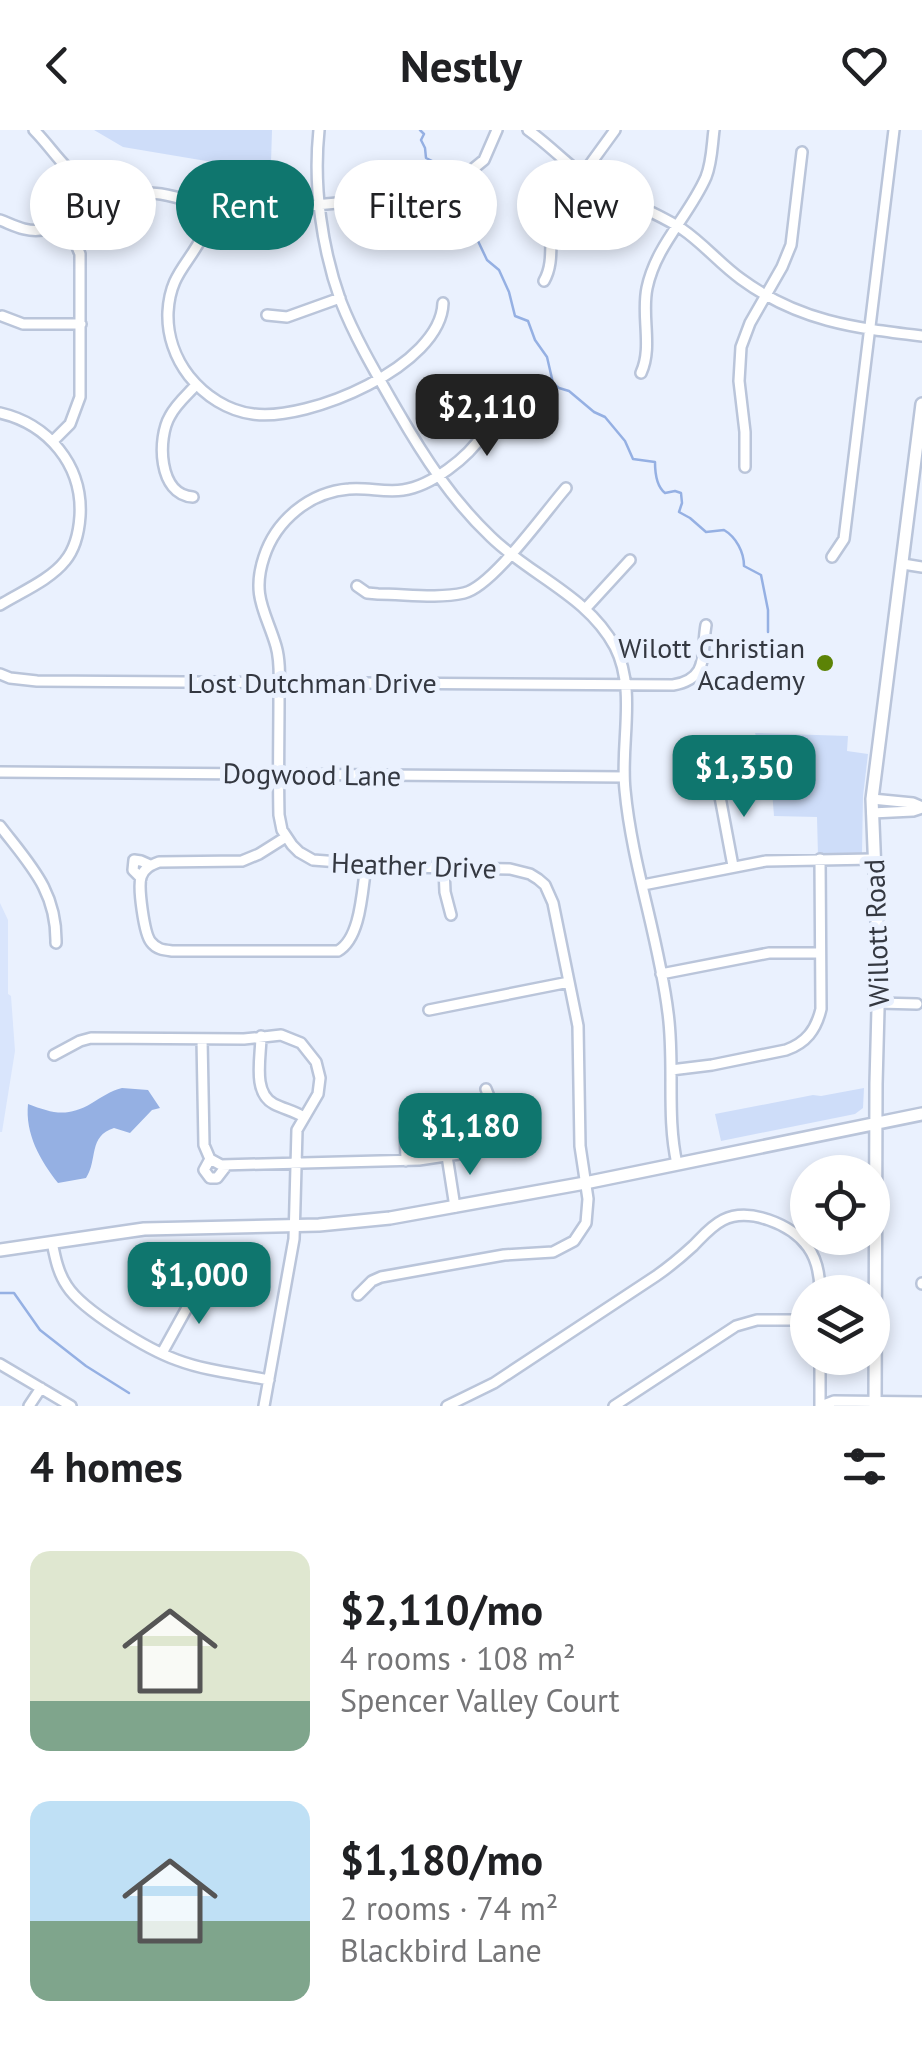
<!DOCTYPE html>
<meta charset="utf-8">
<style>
body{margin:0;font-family:"PT Sans",sans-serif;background:#f6f6f6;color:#202124;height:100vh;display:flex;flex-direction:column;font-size:38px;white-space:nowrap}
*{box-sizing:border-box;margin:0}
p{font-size:32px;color:#757577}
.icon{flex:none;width:55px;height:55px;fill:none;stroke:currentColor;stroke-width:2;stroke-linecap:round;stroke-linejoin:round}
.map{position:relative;height:1276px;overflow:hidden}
.side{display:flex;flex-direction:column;background:#fff;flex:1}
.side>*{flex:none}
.top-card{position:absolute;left:30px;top:30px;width:862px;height:90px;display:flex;gap:20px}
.tools{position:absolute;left:790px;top:1025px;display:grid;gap:20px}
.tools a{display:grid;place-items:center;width:100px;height:100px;border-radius:50%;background:#fff;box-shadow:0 5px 15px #0003;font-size:50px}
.price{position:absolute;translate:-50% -85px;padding:0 22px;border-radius:20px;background:#0f766e;color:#fff;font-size:32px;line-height:65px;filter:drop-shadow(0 2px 5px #0008)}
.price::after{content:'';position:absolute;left:50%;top:60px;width:30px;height:22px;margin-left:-15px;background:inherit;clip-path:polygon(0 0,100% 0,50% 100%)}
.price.selected{background:#222;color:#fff}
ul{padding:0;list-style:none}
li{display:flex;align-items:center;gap:30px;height:250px;padding:0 30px}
li span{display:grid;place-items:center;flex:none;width:280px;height:200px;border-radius:20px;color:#555}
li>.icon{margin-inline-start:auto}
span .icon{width:120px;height:120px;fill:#fffc;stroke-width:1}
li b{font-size:42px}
h2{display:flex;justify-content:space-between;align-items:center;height:120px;padding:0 30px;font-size:42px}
.chip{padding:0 35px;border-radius:45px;background:#fff;box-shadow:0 5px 15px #0003;font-size:35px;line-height:90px}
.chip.selected{background:#0f766e;color:#fff}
header{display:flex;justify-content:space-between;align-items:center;height:130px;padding:0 30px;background:#fff;font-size:45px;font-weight:600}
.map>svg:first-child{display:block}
</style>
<header><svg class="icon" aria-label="back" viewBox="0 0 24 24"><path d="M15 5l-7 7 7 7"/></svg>Nestly<svg class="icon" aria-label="heart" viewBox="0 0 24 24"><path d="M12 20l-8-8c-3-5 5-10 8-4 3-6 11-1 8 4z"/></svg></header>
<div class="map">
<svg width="922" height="1276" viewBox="0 0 922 1276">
<rect width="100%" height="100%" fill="#eaf1fe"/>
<path fill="#d9e5fc" d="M 0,773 L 8,790 L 8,864 L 11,866 L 15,921 L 2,1002 L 0,1002 Z"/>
<path fill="#ceddf9" d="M 94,0 L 272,0 L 271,33 L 230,35 L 123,17 Z
M 755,603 L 848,606 L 847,621 L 868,624 L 863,666 L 862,723 L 818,726 L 817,687 L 774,686 L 771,648 Z
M 864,958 L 863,978 L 855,984 L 721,1011 L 715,984 L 813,965 L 821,966 Z"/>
<path fill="#95b0e3" d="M 122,958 L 148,960 L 160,978 L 152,980 L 130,1003 L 114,998 C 88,1006 98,1030 86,1048 L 58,1053 C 40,1030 25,1004 28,974 C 52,983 67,988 92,973 C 102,967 110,961 122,958 Z"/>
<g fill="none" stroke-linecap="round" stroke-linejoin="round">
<path stroke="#95b0e3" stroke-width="2.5" d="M 420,0 L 424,4 L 421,10 L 425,18 L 426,28 C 443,37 457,40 456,62 L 444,63 L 441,68 L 442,74 L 452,83 L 461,87 L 472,109 L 478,111 L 487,130 L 499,140 L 509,162 L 515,186 L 528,191 L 535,210 L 547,227 L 553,253 L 559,258 L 569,261 L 594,282 L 605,287 L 625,311 L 633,329 L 655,332 C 655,343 656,356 665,363 L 675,361 L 681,363 L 682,373 L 679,382 L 690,388 L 706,402 L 724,400 C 736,407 744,422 744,436 L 761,445 L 768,480 L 768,502
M 0,1163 L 14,1163 L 40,1200 L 86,1236 L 129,1263"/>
<defs>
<path id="minor" d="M 34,0 C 51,17 63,38 83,52 C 107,66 135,60 161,64 C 188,68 211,81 239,82 L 370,70 L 377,71 L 388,84
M 319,0 C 313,57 322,119 341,172 C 356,210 377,245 397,280 C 424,327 452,370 491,407 C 531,446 588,466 615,517 C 637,560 620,614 625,660 C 632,735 659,808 668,883 C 675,934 666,985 677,1034
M 528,0 C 551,16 570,38 594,53 C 622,71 655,81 682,99 C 704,114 720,134 741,149 C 798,191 854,198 922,206
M 473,39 L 484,30 L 497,0
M 212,79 C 209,89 207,98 202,107 C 187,136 170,145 168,182 C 167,205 175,228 189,246 C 205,266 228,281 253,284 C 308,292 441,236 443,173
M 0,90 C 8,93 16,97 24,99 C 58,107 74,80 87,54
M 544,151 C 556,130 547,106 554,84 L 615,0
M 267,185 L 287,187 L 340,168
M 2,186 L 23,194 L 81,194
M 641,243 C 653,217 641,186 647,158 C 656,115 689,86 706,47 C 712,32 712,15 714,0
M 0,283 C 48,294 83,335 80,386 C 79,401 75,419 65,431 C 50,450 21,462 0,475
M 53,311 L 70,294 L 80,267 L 80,124 L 72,105 L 62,92
M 745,337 L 745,302 L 739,251 L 741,217 L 750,193 L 782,137 L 791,115 L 802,22
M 193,367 C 158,365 157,308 170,286 C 176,274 187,265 196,255
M 832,427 L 844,409 L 894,0
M 903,434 L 922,437
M 357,456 L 367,463 L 378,464 C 405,464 437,469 464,463 C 492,457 545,382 566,358
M 586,478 L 630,430
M 0,544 L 10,548 L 37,551 L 673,555 C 710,549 701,523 706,495
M 0,642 L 624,647
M 717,651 L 733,736
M 872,669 L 913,673 L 922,677
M 872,683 L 913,681 L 922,678
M 0,696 C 30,735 57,761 56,813
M 286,707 L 259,724 L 242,731 L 159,732 C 151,735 144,738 141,747 C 138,758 144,804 151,812 C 157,820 165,820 173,821 L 338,821 C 361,808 362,761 366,735
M 444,738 L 445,762 L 451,785
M 141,748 L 133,740 L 134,730 L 141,731 L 150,735
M 643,755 L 766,731 L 873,729
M 661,844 L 769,823 L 820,823
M 879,873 L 917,874
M 429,880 L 569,852
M 261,906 C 261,927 252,963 274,974 C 284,979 294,981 304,987
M 202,909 L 204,1015 L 210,1029 L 221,1035 L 419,1030 L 459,1024 L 475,1016 L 483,1009 L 493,991 L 494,979 L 486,959
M 54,925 L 80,911 L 91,908 L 244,909 L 281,905 L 301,913 L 316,932 L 320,948 L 318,964 L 297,1000 L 294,1109 L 264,1276
M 671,940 L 712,935 L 786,920 C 806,913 816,900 821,879 L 820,729
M 447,1026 L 455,1077
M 210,1029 L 204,1040 L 210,1048 L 217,1048 L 227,1035
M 406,1031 L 405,994 L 413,976
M 797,1105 L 808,1092
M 52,1112 C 55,1127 58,1143 67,1156 C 83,1181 149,1220 177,1230 C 206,1241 239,1244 269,1250
M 922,1153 L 922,1154
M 358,1165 L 372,1151 L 381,1147 L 504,1125 L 553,1122 L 574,1111 L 586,1093 L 588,1069 L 580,1016 L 578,896 L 553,773 L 545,755 L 538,749 L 530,744 L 510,739 L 405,737 L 313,730 L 299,722 L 292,715 L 282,700 L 279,685 C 278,647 279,608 279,569 C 279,552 281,533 276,516 C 266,482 251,466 264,427 C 276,390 310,362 349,359 C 367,357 385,363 403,360 C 431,356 468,328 483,304 C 487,297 488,289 489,282
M 162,1223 L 188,1176 L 190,1156
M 0,1234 L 71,1276
M 29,1276 L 41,1258
M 447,1276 L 494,1253 L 656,1146 C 669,1137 681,1127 693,1116 C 702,1107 711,1096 723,1090 C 749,1077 791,1094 808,1117 C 818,1131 820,1146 820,1162
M 614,1276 L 736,1196 L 757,1190 L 808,1190
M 820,1276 L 820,1228
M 821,1276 L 834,1271 L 922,1272"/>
<path id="major" d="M 0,1120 L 144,1099 L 319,1095 L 390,1088 L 585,1053 L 922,984
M 875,1276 L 876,954 L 879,841 L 872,669 L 922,274"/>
</defs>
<use href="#minor" stroke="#bac5da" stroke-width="14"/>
<use href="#major" stroke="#bac5da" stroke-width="16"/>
<use href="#minor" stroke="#fff" stroke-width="9"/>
<use href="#major" stroke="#fff" stroke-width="11"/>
</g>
<circle fill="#5c8306" stroke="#eaf1fe" stroke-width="4" cx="825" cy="533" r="10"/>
<g text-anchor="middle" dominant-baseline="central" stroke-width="10" stroke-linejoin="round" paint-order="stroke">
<g font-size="28" fill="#343841" stroke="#eaf1fe" text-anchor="end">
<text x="805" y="517">Wilott Christian<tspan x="805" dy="32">Academy</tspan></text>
</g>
<g font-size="28" fill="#343841" stroke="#eaf1fe">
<text x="312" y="552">Lost Dutchman Drive</text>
<text transform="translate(312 644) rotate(1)">Dogwood Lane</text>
<text transform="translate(414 735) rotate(2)">Heather Drive</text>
<text transform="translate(876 803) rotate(-92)">Willott Road</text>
</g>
</g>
</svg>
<div class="tools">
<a><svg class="icon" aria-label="locate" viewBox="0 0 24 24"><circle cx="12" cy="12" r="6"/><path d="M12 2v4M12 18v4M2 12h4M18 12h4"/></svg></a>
<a><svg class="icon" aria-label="layers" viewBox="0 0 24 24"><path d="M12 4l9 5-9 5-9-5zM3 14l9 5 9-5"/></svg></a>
</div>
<b class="price selected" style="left:487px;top:329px">$2,110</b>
<b class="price" style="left:744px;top:690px">$1,350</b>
<b class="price" style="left:470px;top:1048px">$1,180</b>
<b class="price" style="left:199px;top:1197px">$1,000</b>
<div class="top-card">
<a class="chip">Buy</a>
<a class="chip selected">Rent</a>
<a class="chip">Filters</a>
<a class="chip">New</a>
</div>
</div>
<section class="side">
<h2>4 homes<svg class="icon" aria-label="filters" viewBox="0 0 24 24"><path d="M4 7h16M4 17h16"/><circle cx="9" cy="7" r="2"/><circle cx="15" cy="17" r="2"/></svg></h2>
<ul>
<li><span style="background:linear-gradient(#dfe7d0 75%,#7fa58c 0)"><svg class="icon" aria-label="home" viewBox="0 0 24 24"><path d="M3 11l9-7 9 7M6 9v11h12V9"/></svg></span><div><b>$2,110/mo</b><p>4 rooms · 108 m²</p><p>Spencer Valley Court</p></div></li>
<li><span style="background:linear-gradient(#bfe0f5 60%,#7fa58c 0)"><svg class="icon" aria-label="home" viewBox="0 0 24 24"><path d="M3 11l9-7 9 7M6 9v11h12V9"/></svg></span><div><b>$1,180/mo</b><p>2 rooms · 74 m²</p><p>Blackbird Lane</p></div></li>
</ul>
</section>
